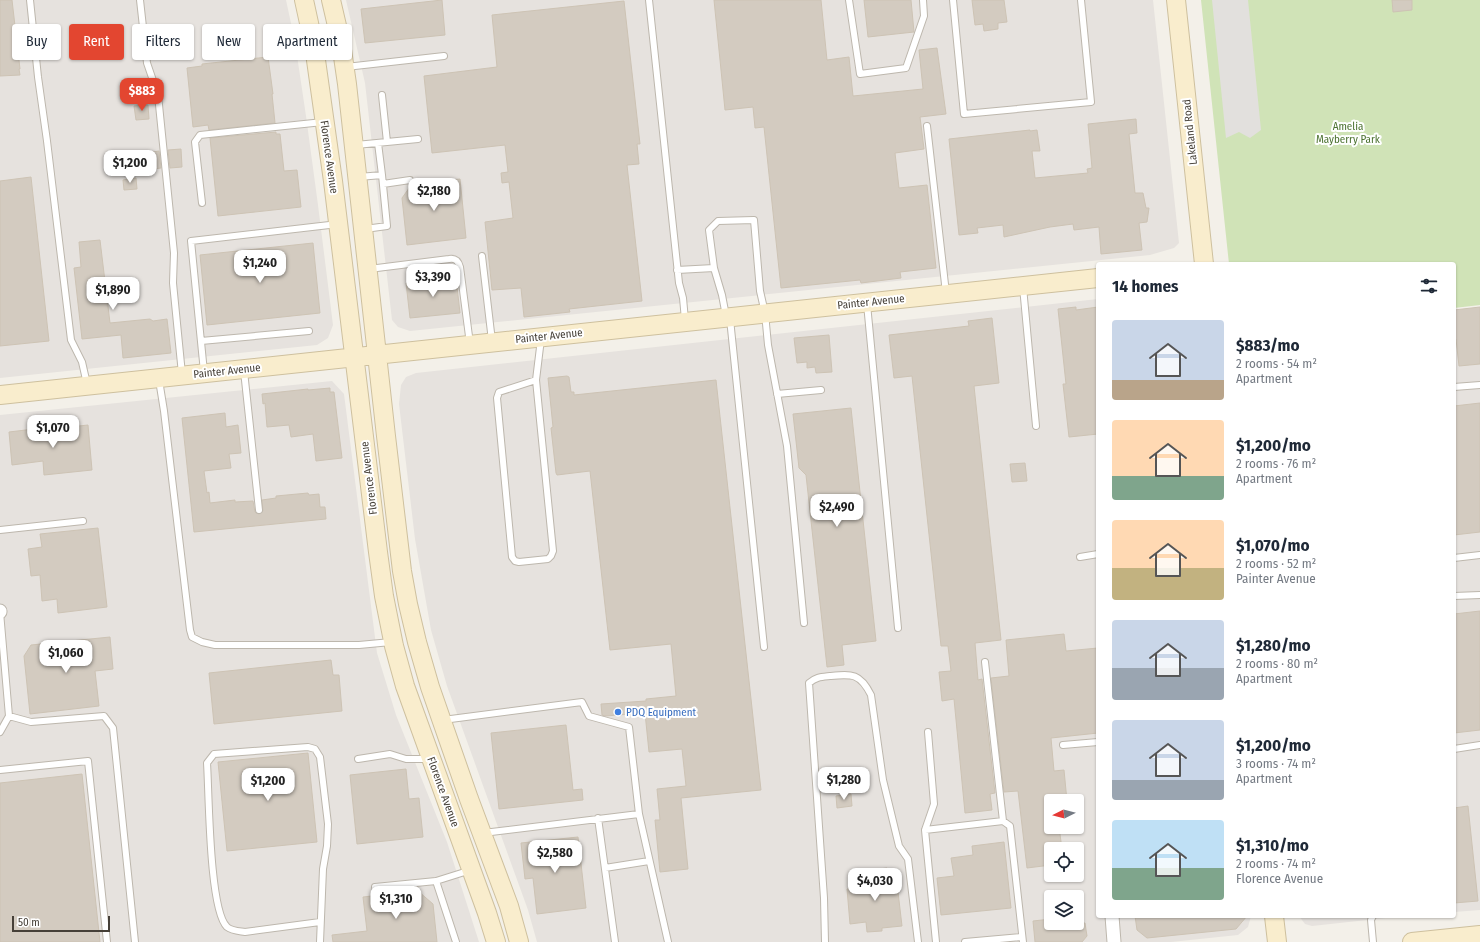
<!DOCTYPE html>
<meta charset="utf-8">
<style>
body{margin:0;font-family:"Fira Sans Condensed",sans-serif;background:#f2f2f3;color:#1f2937;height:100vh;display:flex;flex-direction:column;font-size:15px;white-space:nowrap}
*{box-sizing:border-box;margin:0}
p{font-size:13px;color:#747a83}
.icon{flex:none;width:22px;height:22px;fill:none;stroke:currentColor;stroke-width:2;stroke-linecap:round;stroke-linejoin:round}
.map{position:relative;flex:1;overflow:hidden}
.side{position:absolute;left:1096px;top:262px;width:360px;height:656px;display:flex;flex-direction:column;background:#fff;border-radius:4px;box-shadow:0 1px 3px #0004}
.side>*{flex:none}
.guide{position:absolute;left:12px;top:24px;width:380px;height:36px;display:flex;gap:8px}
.needle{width:26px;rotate:264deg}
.fabs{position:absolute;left:1044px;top:794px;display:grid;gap:8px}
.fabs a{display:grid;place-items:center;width:40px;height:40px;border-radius:4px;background:#fff;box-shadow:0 1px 3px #0004;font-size:20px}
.scale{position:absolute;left:12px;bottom:10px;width:98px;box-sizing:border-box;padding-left:4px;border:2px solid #464038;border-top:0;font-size:11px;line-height:14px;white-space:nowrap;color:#464038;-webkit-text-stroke:3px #fff;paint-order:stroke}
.price{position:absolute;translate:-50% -34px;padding:0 9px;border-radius:8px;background:#fff;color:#222;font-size:13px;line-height:26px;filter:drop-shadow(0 1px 2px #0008)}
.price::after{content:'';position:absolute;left:50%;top:24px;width:12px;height:9px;margin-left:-6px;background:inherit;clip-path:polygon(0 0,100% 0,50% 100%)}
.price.on{background:#e34630;color:#fff}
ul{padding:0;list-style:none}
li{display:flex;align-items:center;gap:12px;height:100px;padding:0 16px}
li span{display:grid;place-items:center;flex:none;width:112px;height:80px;border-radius:4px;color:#555}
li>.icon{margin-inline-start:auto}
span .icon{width:48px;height:48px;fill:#fffc;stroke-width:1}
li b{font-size:17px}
h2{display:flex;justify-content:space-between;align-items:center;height:48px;padding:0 16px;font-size:17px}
.tag{padding:0 14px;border-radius:4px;background:#fff;box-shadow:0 1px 3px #0004;font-size:14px;line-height:36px}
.tag.on{background:#e34630;color:#fff}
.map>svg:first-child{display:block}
</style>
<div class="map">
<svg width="1480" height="942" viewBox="0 0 1480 942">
<rect width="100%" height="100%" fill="#f3f0e9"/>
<path fill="#e6e2de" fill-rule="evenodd" d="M 0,0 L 286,0 L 295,42 L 306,116 L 318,205 L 333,325 L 328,338 L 317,345 L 0,378 Z
M 346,0 L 1153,0 L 1179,243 L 1174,248 L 1150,255 L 410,331 L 398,327 L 392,320 L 365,83 Z
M 1098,299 L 1098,916 L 1251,916 L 1248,927 L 1238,935 L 1171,942 L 537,942 L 528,910 L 447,686 L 431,630 L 415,539 L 399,404 L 401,385 L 406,377 L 416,373 ZM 1051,801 L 1077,801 L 1077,827 L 1051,827 ZM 1051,849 L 1077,849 L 1077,875 L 1051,875 ZM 1051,897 L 1077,897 L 1077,923 L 1051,923 Z
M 1480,309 L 1480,910 L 1454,912 L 1454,312 Z
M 332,381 L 344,394 L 377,653 L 396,715 L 447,842 L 479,942 L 0,942 L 0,415 Z
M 1299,916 L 1404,916 L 1312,926 L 1305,924 Z"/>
<path fill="#d0e3b7" d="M 1201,0 L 1480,0 L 1480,305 L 1454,308 L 1454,264 L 1229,264 Z"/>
<path fill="#e2e0dd" d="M 1212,0 L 1248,0 L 1261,130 L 1250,138 L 1239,132 L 1226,138 Z"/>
<path fill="#d3cbc0" stroke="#cdc3b4" d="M 0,0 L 12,0 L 20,69 L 19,69 L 20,75 L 0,76 Z
M 442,0 L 445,35 L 365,43 L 361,9 Z
M 714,0 L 821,0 L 827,60 L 849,57 L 853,96 L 923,89 L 919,50 L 937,48 L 946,114 L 920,117 L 924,149 L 895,153 L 899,188 L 927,185 L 936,268 L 900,272 L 901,278 L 861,283 L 860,280 L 781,288 L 764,127 L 755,128 L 753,107 L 725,110 Z
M 864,0 L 911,0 L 914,32 L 868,37 Z
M 972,0 L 1004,0 L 1007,22 L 998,23 L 998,29 L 984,31 L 983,24 L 975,25 Z
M 1392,0 L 1412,0 L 1412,10 L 1393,12 Z
M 624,1 L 640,144 L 637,144 L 639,164 L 627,165 L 642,301 L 569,309 L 570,312 L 524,317 L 521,288 L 492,290 L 485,222 L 513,218 L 509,182 L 502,183 L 501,173 L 508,172 L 505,145 L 432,153 L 424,76 L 497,67 L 492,15 Z
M 268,57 L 273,94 L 272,94 L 275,123 L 209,130 L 208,125 L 193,127 L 187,68 L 202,66 L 202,64 Z
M 148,105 L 149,119 L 136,120 L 134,106 Z
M 1136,119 L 1137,133 L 1129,134 L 1135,193 L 1143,193 L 1146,208 L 1149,208 L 1147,222 L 1139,223 L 1142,250 L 1101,254 L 1099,227 L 1074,230 L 1073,224 L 1050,227 L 1004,237 L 1003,225 L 977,228 L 978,233 L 959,235 L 949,139 L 1030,130 L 1030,131 L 1037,130 L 1040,151 L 1032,151 L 1035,178 L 1088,173 L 1087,169 L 1092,168 L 1088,124 Z
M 276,132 L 276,134 L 280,134 L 284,171 L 297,170 L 301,207 L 218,216 L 210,138 Z
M 181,149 L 182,167 L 170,168 L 168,150 Z
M 159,151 L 161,168 L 154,169 L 153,152 Z
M 31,177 L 49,341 L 0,346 L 0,181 Z
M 136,178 L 137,189 L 124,190 L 123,180 Z
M 460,179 L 466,238 L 407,245 L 402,198 L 412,184 Z
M 100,240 L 110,323 L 150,319 L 153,321 L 167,319 L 171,353 L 123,358 L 121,335 L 82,339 L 74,268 L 81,267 L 79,242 Z
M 313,243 L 320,313 L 207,325 L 200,255 Z
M 456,278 L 460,313 L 410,318 L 406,283 Z
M 1076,307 L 1076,310 L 1098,307 L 1098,434 L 1069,437 L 1063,384 L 1066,384 L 1058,309 Z
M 1480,307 L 1480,364 L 1459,366 L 1456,339 L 1454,339 L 1454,310 Z
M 992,318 L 999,383 L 974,386 L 1001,640 L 975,643 L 978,680 L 982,679 L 995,793 L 990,794 L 992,810 L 965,813 L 954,699 L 942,701 L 939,672 L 951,671 L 948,646 L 941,646 L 912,376 L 894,378 L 889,335 L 969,326 L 968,321 Z
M 829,335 L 832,372 L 816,373 L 815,367 L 807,368 L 807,362 L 797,363 L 794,338 Z
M 567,376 L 569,377 L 571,392 L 574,392 L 574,395 L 716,380 L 761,790 L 681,798 L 688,869 L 660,872 L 655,820 L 660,820 L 657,789 L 686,786 L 682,749 L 649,752 L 645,713 L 605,716 L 602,715 L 601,704 L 646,701 L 646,699 L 676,696 L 671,644 L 610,650 L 590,471 L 557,475 L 556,473 L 551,428 L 553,427 L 548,378 Z
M 330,388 L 330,392 L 334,392 L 342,458 L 316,461 L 313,434 L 291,437 L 289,425 L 267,427 L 265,403 L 263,404 L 262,394 L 308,389 L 308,390 Z
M 1480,403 L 1480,532 L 1454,535 L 1454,406 Z
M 851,408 L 876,641 L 842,645 L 844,665 L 827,667 L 806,475 L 799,468 L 793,414 Z
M 225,413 L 226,427 L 238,425 L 241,453 L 229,454 L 231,468 L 204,471 L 207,493 L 209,492 L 210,503 L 235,500 L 235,502 L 253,501 L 255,512 L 259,514 L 263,511 L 262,500 L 276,498 L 276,496 L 308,493 L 309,495 L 319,494 L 320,507 L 325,507 L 326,519 L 194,532 L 182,418 Z
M 88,425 L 92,470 L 44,475 L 43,461 L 12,465 L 9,432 L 34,429 L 34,431 Z
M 1025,463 L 1027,481 L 1012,482 L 1010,464 Z
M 98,528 L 107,607 L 58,613 L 57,599 L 42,601 L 40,575 L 31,576 L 28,549 L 42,547 L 40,534 Z
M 1480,611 L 1480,730 L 1454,733 L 1454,614 Z
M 1064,634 L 1066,651 L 1098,648 L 1098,733 L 1051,738 L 1054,771 L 1064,770 L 1067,801 L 1051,801 L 1051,827 L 1059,827 L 1062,849 L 1051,849 L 1051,865 L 1027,868 L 1018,791 L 1004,792 L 991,678 L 1009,676 L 1006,640 Z
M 110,637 L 113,669 L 95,671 L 99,706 L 30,714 L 24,656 L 31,645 Z
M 331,660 L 333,675 L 339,675 L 342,711 L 214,724 L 209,673 Z
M 566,725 L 573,790 L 582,789 L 583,800 L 499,809 L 491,733 Z
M 308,753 L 317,842 L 227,851 L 218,762 Z
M 406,769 L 409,799 L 419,798 L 423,837 L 357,844 L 350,775 Z
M 82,774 L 100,942 L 0,942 L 0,783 Z
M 851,794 L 852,806 L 837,808 L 836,796 Z
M 1468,806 L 1478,901 L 1454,903 L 1454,808 Z
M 578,837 L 586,908 L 537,914 L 533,878 L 525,879 L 521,843 Z
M 1004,842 L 1011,908 L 941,915 L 937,878 L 954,876 L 951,858 L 973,855 L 972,846 Z
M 887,868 L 890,893 L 898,892 L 902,926 L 882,928 L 882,931 L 867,932 L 866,922 L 850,924 L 847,889 L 862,887 L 861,871 Z
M 418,891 L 433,904 L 437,942 L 333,942 L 332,935 L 367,931 L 363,897 Z
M 1135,916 L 1247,916 L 1236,929 L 1147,938 L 1137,930 Z
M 1051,919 L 1051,923 L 1085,923 L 1087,936 L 1082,942 L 1035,942 L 1033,921 Z"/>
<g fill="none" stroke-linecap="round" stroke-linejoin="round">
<defs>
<path id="lane" d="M 30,0 L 38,77 L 47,141 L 71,340 L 82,362 L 87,384
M 140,0 L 147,63 L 158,95 L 174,253 L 173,283 L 182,374
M 649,0 L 679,283 L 683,298 L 685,320
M 849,0 L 860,74 L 906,68 L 924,16 L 923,0
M 953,0 L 964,114 L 1091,102 L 1081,0
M 346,67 L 444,56
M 382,95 L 387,142
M 927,126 L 946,293
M 378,143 L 382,175
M 356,145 L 418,139
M 359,177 L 382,175 L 387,226 L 365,229
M 383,184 L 410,180
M 202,203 L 195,142 L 200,135 L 323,122
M 482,256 L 492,341
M 714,268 L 709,230 L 718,221 L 754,220 L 760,291 L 765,313 L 768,345 L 787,446 L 804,623
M 369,269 L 449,259 C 455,258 458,260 460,267 L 470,344
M 677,270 L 714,268 L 722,295 L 726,316
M 1023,287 L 1036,426
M 867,304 L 898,628
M 730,319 L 764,647
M 201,341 L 309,331
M 244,371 L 259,510
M 204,372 L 191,241 L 338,224
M 159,380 L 164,411 L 190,630 L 192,637 L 202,642 L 215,645 L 359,645 L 391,642
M 536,380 L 499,392 L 497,398 L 512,557 L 515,561 L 519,562 L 548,559 L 551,556 L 553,551 L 536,380 L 541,339
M 1454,387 L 1480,385
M 777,394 L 821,390
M 0,530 L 83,521
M 1080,557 L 1098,554
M 1454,558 L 1480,555
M 1454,596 L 1480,595
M 985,662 L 1003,821
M 9,716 L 31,722 L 104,716 L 113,728 L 135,942
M 443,720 L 582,702 L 589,716 L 629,727 L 639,814 L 668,942
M 0,732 L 9,716 L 0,612
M 928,732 L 934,804 L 925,830 L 936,942
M 1063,745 L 1098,742
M 1454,749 L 1480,745
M 358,759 L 390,754 L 406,759 L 430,759
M 0,770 L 88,761 L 107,942
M 598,818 L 615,942
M 925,830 L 1003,821 L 1010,826 L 1023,942
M 483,833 L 639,814
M 605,868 L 649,861
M 436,881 L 471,870
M 375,887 L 436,881 L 456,942
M 320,942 L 323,869 L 327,846 L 328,824 L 320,757 L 315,749 L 308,747 L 214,754 L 207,763 C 209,791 209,910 227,927 C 232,931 238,931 245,932 L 320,922
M 825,942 L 824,898 L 809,683 C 816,677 821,677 830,676 C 852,674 860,673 871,695 L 883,780 L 899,846 L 908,859 L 918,942
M 965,942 L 1022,937
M 1373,942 L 1371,920 L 1373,916"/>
<path id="street" d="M 0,611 L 0,612
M 1112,916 L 1114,942"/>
<path id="secondary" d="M 304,0 L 314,46 L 333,181 L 378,552 L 384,596 L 394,646 L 405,686 L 487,913 L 496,942
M 331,0 L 341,43 L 347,84 L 386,436 L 402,571 L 408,604 L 417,642 L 430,687 L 469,799 L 509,906 L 519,942
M 1176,0 L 1204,264
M 0,395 L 1098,278
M 1274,916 L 1277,942
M 1412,942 L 1480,935"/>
</defs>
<use href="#lane" stroke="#bdb7ad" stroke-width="8"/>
<use href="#street" stroke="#bdb7ad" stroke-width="15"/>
<use href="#secondary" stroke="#cec09e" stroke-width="20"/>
<use href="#lane" stroke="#fff" stroke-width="6"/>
<use href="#street" stroke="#fff" stroke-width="13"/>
<use href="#secondary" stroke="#f9edcd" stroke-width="18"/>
</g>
<circle fill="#3f7fe0" stroke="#fff" stroke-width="1.5" cx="618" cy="712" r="4"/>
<g text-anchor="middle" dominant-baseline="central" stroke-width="4" stroke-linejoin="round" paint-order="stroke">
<g font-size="11" fill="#4c7231" stroke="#fff">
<text x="1348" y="126">Amelia<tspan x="1348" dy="13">Mayberry Park</tspan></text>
</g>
<g font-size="11" fill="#464038" stroke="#fff">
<text transform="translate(1190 132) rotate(-96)">Lakeland Road</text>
<text transform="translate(329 157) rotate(82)">Florence Avenue</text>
<text transform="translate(871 302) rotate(-6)">Painter Avenue</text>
<text transform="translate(549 336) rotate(-6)">Painter Avenue</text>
<text transform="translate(227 371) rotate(-6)">Painter Avenue</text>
<text transform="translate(369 478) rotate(-97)">Florence Avenue</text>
<text transform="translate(443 792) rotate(70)">Florence Avenue</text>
</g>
<g font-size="11" fill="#366cbe" stroke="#fff" text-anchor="start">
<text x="626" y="712">PDQ Equipment</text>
</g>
</g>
</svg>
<div class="fabs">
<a><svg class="needle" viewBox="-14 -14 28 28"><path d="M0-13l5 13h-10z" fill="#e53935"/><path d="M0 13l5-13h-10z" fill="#747a83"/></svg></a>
<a><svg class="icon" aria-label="locate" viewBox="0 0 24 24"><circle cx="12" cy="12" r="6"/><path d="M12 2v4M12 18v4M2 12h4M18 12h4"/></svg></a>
<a><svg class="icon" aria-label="layers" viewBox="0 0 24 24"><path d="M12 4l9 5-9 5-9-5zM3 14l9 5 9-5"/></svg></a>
</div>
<div class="scale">50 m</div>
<b class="price on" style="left:142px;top:112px">$883</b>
<b class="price" style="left:130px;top:184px">$1,200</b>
<b class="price" style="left:434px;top:212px">$2,180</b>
<b class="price" style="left:260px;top:284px">$1,240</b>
<b class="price" style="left:433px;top:298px">$3,390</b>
<b class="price" style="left:113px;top:311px">$1,890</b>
<b class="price" style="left:53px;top:449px">$1,070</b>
<b class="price" style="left:837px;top:528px">$2,490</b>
<b class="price" style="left:66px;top:674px">$1,060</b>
<b class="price" style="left:844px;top:801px">$1,280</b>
<b class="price" style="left:268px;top:802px">$1,200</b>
<b class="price" style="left:555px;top:874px">$2,580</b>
<b class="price" style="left:875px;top:902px">$4,030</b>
<b class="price" style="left:396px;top:920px">$1,310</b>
<div class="guide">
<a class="tag">Buy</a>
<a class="tag on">Rent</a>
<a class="tag">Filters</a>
<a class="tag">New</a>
<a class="tag">Apartment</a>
</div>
<section class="side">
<h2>14 homes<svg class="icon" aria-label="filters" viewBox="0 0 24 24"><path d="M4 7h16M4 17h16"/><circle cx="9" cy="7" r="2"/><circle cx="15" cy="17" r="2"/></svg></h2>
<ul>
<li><span style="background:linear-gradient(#c9d6e8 75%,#b9a48a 0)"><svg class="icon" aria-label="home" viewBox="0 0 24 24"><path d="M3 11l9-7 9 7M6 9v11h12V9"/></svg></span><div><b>$883/mo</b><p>2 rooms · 54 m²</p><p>Apartment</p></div></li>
<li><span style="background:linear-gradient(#ffd9b3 70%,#7fa58c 0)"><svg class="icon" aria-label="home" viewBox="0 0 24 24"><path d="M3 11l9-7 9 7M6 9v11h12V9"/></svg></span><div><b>$1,200/mo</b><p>2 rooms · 76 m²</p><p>Apartment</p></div></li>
<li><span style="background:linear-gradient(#ffd9b3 60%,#c2b280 0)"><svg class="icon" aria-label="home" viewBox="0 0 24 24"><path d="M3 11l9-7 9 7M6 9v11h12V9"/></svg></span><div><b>$1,070/mo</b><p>2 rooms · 52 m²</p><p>Painter Avenue</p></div></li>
<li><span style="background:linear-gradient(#c9d6e8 60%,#9aa5b1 0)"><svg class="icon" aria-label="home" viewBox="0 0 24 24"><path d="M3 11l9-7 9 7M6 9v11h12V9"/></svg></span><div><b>$1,280/mo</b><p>2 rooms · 80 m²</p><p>Apartment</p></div></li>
<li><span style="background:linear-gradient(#c9d6e8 75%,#9aa5b1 0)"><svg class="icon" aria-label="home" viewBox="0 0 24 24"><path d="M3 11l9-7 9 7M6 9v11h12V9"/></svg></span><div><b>$1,200/mo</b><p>3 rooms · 74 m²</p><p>Apartment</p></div></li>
<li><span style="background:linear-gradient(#bfe0f5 60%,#7fa58c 0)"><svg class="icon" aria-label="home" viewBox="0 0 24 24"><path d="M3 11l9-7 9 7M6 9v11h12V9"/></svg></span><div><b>$1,310/mo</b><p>2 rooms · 74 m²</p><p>Florence Avenue</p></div></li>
</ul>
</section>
</div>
